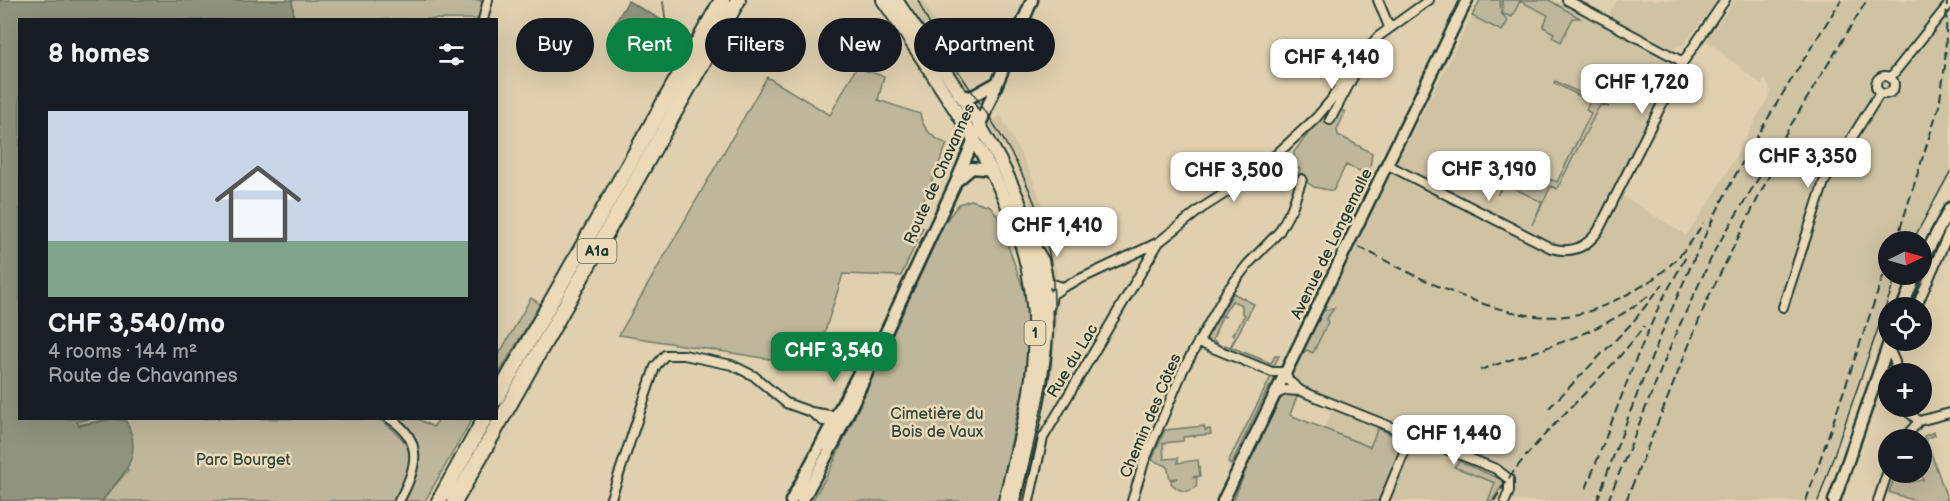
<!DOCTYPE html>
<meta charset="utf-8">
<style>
body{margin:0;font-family:"Balsamiq Sans",sans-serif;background:#20242c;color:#f1f3f6;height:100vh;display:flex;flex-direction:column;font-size:22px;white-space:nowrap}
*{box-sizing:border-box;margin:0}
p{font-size:20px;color:#9ea1a6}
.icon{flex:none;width:33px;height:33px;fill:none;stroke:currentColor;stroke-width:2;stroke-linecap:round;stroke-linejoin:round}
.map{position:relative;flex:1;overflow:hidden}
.details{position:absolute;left:18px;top:18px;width:480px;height:402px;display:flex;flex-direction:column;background:#171b24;border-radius:0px;box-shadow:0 6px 24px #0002}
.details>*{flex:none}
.banner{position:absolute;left:516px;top:18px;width:570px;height:54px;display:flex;gap:12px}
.needle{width:39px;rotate:85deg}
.buttons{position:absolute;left:1878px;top:231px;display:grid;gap:12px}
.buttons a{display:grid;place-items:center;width:54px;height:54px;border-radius:50%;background:#171b24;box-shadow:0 6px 24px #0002;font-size:30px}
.price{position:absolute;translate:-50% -51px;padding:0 14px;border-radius:12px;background:#fff;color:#222;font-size:20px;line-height:39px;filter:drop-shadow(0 2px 3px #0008)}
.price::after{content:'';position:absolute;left:50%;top:36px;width:18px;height:14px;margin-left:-9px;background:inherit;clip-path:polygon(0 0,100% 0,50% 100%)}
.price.active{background:#0b8043;color:#fff}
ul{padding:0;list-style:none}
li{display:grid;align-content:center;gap:12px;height:318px;padding:0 30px}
li span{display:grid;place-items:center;height:186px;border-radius:0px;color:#555}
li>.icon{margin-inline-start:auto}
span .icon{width:108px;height:108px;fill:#fffc;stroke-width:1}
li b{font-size:26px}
h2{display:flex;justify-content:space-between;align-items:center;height:72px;padding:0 30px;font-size:26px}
.pill{padding:0 21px;border-radius:27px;background:#171b24;box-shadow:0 6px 24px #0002;font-size:21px;line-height:54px}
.pill.active{background:#0b8043;color:#fff}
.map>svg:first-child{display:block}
</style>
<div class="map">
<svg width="1950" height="501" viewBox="0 0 1950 501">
<rect width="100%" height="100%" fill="#e0d0af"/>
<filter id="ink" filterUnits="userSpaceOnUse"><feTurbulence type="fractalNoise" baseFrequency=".0167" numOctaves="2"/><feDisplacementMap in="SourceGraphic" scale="12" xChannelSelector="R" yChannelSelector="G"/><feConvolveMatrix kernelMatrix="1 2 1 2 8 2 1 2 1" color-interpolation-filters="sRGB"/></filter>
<g filter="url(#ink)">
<path fill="#cfc3a4" d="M 909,0 L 924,0 L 947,52 L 970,87 L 994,120 L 1001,116 L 1031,174 L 1042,204 L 1041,207 L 1058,279 L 1058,321 L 1053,364 L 1023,501 L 1018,501 L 1052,339 L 1050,281 L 1041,232 L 1021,176 L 1005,147 L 923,29 Z
M 1480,0 L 1553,0 L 1683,62 L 1621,195 L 1686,235 L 1713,197 L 1771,92 L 1765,79 L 1762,85 L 1706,40 L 1735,0 L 1950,0 L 1950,177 L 1911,241 L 1888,242 L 1888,274 L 1896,275 L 1816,501 L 1508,501 L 1513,487 L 1509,470 L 1297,384 L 1292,369 Z
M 1617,0 L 1718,0 L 1683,45 L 1674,48 L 1661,46 L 1607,18 Z
M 1332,410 L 1378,428 L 1370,447 L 1324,429 Z
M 1415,448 L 1423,448 L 1499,479 L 1503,490 L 1498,501 L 1390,501 L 1407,460 Z"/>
<path fill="#bfb79b" stroke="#6f7a68" stroke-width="1.5" d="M 292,0 L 478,0 L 483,2 L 478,19 L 294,20 Z
M 1480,0 L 1500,0 L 1501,13 L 1508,21 L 1502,31 L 1472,16 Z
M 1502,0 L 1549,0 L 1580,18 L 1573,18 L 1561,42 L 1552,37 L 1554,33 L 1543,27 L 1548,15 L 1520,1 L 1512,17 L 1503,14 Z
M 856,68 L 884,76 L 878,100 L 920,114 C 923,130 933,138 947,144 L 914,224 L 923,228 L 901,276 L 843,274 L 814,366 L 619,335 L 767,77 L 830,115 Z
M 1555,81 L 1609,107 L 1600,105 L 1557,189 L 1551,186 L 1532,225 L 1542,202 L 1505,184 L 1497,195 L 1509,171 L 1514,169 L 1547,185 L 1550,179 L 1557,182 L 1591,113 L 1586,110 L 1590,101 L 1554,83 Z
M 1339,94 L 1333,105 L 1345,112 L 1337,130 L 1338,135 L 1372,153 L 1369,175 L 1346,165 L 1333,191 L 1314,187 L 1298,176 L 1300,169 L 1294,165 L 1294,152 Z
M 971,200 L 990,206 L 997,215 L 1027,299 L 1029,329 L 1024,384 L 998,501 L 812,501 L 829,472 L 945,222 L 959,204 Z
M 1233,293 L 1254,304 L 1231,347 L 1271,363 L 1275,356 L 1279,356 L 1272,369 L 1225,349 L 1225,345 L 1230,347 L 1236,337 L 1232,335 L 1245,315 L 1242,313 L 1242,305 L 1232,301 L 1223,315 L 1226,317 L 1222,316 L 1213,339 L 1218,344 L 1214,346 L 1205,341 Z
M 531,298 L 540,304 L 497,377 L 497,358 Z
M 1334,308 L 1326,320 L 1328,322 L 1313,353 L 1307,350 L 1301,355 L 1323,311 Z
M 1272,375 L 1275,381 L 1268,389 L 1231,465 L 1228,462 Z
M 1291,394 L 1297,396 L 1290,415 L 1370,447 L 1378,428 L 1398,438 L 1401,451 L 1381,501 L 1233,501 L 1244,475 L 1242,474 L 1276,402 L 1286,395 Z
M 90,418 L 378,419 C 420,444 414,463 394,501 L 102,501 L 128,470 L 103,420 L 77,425 L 77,422 Z
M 400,419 L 418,419 L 433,427 L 439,419 L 472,419 L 425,501 L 405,501 C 420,473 428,441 400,419 Z
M 1204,426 L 1205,430 L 1210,429 L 1211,434 L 1183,437 L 1183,441 L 1163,443 L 1164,459 L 1178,458 L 1178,463 L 1198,460 L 1200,476 L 1192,477 L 1197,478 L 1196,487 C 1187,494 1178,491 1171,483 L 1171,480 L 1178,478 L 1170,479 L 1167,466 L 1152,460 L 1165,430 Z
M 1934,432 L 1935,435 L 1926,439 L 1948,501 L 1915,501 L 1889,492 L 1896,473 L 1916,473 L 1908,478 L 1910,482 L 1923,480 L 1921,473 L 1927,468 L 1924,461 L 1922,462 L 1924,436 Z
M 1459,461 L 1502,480 L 1504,483 L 1492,501 L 1488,501 L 1495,483 L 1454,467 Z"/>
<path fill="#90937d" stroke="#637160" stroke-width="1.5" d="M 0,0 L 292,0 L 294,20 L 20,20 L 20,418 L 90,419 L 77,422 L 79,426 L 113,419 L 126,421 C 145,456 122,475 102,501 L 0,501 Z
M 628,1 L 667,23 L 652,48 L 613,27 Z"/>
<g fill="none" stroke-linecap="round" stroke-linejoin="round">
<path stroke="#637160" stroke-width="2" d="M 663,2 L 666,23"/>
<defs>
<path id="street" d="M 1378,0 L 1389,27
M 1567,0 L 1683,62
M 483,20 L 488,0
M1876 85a9 9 0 1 1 18 0a9 9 0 1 1-18 0Z
M 1890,78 L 1950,3
M 1330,120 L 1354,75 L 1355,65
M 1388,165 L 1551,248 C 1571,254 1586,248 1598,231 L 1683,62 L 1725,0
M 1038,250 L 1044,260 L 1049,283 L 1063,287
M 1050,306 L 1052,295 L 1063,287 L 1159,242 L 1202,208 L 1254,175 L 1316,118 L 1332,99 L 1348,70 L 1379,36 L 1429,0
M 1783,307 L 1824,182 L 1880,93
M 1916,308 L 1950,230
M 1198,342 L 1272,372 L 1285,372 L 1289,381 L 1301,391 L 1496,469 L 1509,479 L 1509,491 L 1505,501
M 1904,344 L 1905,340
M 1888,346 L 1895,362 L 1896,374
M 1274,395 L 1285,390 L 1301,391
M 1901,406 L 1919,421
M 811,412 L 835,416 L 836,427 L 826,446
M 389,418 C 426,441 416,470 399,501
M 1919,421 L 1950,413
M 1903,440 L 1919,421
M 610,501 L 655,367 L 665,355 L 684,355 L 732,365 L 754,376 L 786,403 L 811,412 L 823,421 L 836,420
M 1029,501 L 1043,438 L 1159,242
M 1132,501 L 1144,462 L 1184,368 L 1227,291 L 1248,264 L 1279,232 L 1292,208 L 1302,179
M 1384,501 L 1411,436
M 1878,501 L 1888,471"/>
<path id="secondary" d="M 958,94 L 971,97 L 996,83
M 958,180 L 972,168 L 992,170
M 1922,261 L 1950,208
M 1902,308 L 1916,274
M 791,501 L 865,361
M 802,501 L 836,439 L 956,182 L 1032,0
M 1223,501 L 1467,0
M 1834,501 L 1890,340"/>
<path id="primary" d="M 883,0 C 904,30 924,61 944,92 C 998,175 1040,250 1034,353 C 1032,403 1016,453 1005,501
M 896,0 C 965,102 1049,206 1046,335 C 1044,391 1027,447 1014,501"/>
<path id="highway" d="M 496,399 L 722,0
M 439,501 L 485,418
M 455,501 L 738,0"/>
</defs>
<use href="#street" stroke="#1f3d34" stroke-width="12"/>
<use href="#secondary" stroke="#1f3d34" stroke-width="15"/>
<use href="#primary" stroke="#1f3d34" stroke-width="16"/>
<use href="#highway" stroke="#1f3d34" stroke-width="18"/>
<use href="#street" stroke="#ecd9b7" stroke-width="8"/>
<use href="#secondary" stroke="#ecd9b7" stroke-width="10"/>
<use href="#primary" stroke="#ecd9b7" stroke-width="12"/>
<use href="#highway" stroke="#ecd9b7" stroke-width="14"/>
<path stroke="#1f3d34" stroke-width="1.5" d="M 918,0 C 940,53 978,95 1006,144 C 1083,275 1052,364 1020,501
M 1912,242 L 1950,172
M 1818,501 L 1897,274"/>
<path stroke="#1f3d34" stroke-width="2" stroke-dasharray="9 4.5" stroke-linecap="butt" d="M 1896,242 L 1939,106 L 1945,66 L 1947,0
M 1359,247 C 1416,276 1507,327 1573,315 C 1593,312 1610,303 1628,294 C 1661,277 1685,255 1703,223
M 1480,370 C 1535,351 1604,333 1649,295
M 1549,408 L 1632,323 L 1663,284
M 1586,489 L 1635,361 L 1661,302 L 1687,255
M 1494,501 C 1533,434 1599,388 1644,326
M 1597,501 C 1636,394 1677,288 1729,187 C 1763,123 1803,61 1841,0
M 1608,501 L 1675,335 L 1716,248 L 1867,0
M 1626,501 L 1708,298 L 1773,168
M 1806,501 L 1888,262"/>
</g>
</g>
<g text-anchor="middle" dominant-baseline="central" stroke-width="5" stroke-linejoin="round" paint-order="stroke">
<g fill="#ecd9b7" stroke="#5c6c5b" stroke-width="1.5">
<rect x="577.5" y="239" width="39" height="24" rx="4.5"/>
<rect x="1024.5" y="321" width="21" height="24" rx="4.5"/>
</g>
<g font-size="15" font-weight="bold" fill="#1f3d34">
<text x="597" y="251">A1a</text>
<text x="1035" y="333">1</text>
</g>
<g font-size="16" fill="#1f3d34" stroke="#ecd9b7">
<text transform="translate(940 174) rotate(-66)">Route de Chavannes</text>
<text transform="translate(1332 244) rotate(-64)">Avenue de Longemalle</text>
<text transform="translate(1073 361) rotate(-59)">Rue du Lac</text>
<text transform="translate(1151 416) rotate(-67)">Chemin des Côtes</text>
</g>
<g font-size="16" fill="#2f493e" stroke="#ecd9b7">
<text x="937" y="414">Cimetière du<tspan x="937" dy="18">Bois de Vaux</tspan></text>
<text x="243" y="460">Parc Bourget</text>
</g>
</g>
</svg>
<div class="buttons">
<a><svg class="needle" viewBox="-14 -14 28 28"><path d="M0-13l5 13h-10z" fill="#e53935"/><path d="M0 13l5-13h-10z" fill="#9ea1a6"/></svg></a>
<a><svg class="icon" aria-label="locate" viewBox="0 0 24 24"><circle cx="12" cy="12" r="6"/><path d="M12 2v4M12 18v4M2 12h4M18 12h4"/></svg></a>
<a>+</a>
<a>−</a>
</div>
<b class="price" style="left:1332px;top:90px">CHF 4,140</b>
<b class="price" style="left:1642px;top:115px">CHF 1,720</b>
<b class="price" style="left:1808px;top:189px">CHF 3,350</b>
<b class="price" style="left:1489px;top:202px">CHF 3,190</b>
<b class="price" style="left:1234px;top:203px">CHF 3,500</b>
<b class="price" style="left:1057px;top:258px">CHF 1,410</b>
<b class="price active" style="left:834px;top:383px">CHF 3,540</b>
<b class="price" style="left:1454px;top:466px">CHF 1,440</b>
<div class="banner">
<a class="pill">Buy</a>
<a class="pill active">Rent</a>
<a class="pill">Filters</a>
<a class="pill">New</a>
<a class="pill">Apartment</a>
</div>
<section class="details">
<h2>8 homes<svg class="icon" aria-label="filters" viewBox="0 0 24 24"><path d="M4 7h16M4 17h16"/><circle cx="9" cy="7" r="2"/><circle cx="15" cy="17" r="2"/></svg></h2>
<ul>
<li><span style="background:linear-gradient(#c9d6e8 70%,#7fa58c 0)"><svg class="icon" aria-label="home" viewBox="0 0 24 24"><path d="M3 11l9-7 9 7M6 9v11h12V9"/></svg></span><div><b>CHF 3,540/mo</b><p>4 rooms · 144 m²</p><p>Route de Chavannes</p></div></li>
</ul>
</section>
</div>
